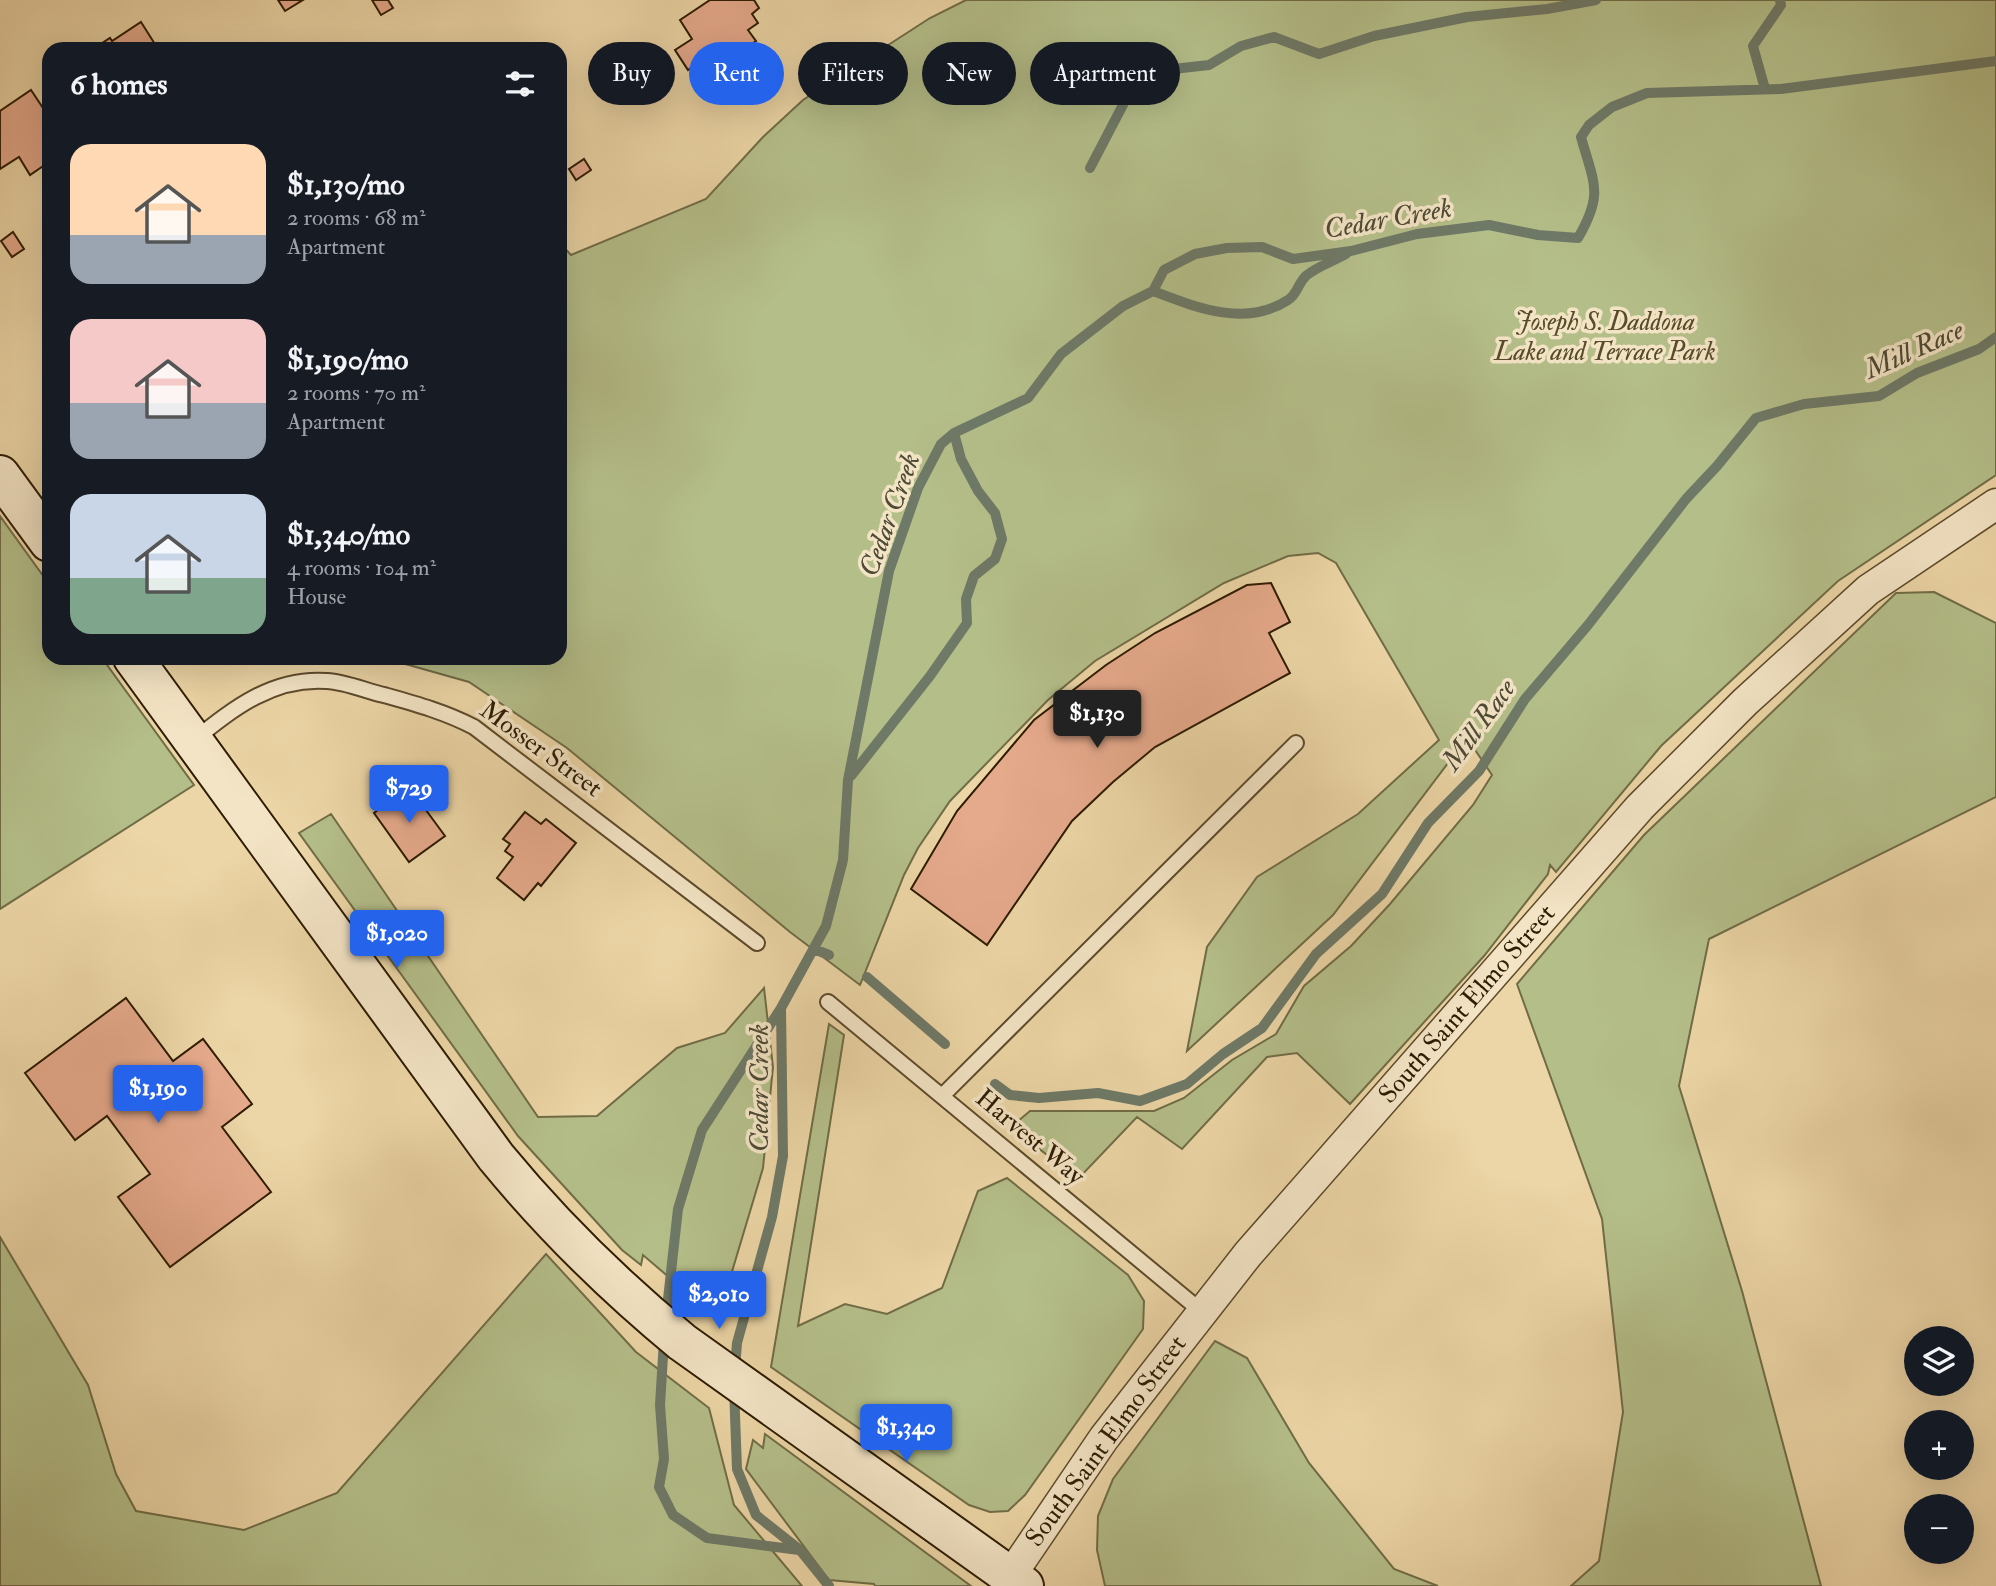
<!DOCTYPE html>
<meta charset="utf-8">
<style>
body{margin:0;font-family:"IM FELL Double Pica",serif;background:#20242c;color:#f1f3f6;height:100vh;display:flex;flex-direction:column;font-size:26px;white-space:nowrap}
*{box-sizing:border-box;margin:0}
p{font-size:23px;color:#9ea1a6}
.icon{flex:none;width:38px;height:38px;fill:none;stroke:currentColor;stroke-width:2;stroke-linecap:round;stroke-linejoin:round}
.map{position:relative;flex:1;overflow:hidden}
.drawer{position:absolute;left:42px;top:42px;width:525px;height:623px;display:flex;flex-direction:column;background:#171b24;border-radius:21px;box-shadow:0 7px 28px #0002}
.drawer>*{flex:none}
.guide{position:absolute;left:588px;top:42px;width:665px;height:63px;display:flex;gap:14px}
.tools{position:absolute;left:1904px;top:1326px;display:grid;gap:14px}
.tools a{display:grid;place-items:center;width:70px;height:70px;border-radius:50%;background:#171b24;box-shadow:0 7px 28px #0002;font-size:35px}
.price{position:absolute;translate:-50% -60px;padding:0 16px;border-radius:7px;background:#2563eb;color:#fff;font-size:23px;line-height:46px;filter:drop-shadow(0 2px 4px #0008)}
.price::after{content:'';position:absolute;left:50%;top:42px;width:21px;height:16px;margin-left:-10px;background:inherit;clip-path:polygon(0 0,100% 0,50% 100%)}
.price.current{background:#222;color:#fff}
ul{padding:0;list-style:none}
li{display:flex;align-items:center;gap:21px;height:175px;padding:0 28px}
li span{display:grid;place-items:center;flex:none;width:196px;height:140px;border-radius:21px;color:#555}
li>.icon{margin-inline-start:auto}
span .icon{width:84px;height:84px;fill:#fffc;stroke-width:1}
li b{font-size:30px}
h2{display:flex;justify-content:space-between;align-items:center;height:84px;padding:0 28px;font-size:30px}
.pill{padding:0 24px;border-radius:32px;background:#171b24;box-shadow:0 7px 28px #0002;font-size:24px;line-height:63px}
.pill.current{background:#2563eb;color:#fff}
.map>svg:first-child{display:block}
</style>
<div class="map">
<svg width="1996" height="1586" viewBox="0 0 1996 1586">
<rect width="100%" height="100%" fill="#ecd5a6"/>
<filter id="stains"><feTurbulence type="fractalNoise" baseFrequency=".00286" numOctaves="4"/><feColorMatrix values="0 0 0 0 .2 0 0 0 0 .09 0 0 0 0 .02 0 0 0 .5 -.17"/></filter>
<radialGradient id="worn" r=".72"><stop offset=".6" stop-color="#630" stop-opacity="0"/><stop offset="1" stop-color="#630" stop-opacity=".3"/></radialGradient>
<path fill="#b4be89" stroke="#706c46" stroke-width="2" d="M 966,0 L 1996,0 L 1996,475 L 1838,581 L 1661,746 L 1556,872 L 1550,865 L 1548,874 L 1484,956 L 1350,1104 L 1297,1053 L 1267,1057 L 1182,1149 L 1137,1117 L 1078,1179 L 1011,1127 L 1030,1111 L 1154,1111 L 1184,1098 L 1232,1060 L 1276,1034 L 1304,986 L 1351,946 L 1390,904 L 1473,805 L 1492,775 L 1467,738 L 1333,915 L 1187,1051 L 1207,947 L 1257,877 L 1358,814 L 1439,740 L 1336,563 L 1318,553 L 1288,556 L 1224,583 L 1095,661 L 1048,700 L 950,801 L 918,848 L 904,875 L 860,985 L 790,932 L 567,748 L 469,682 L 384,658 L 560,658 L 560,243 L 571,255 L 706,199 L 763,137 L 803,100 L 930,18 Z
M 0,516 L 49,584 L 49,658 L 102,658 L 194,785 L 0,909 Z
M 1934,592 L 1996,623 L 1996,797 L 1709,939 L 1679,1086 L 1742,1291 L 1821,1586 L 1571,1586 L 1599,1561 L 1623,1412 L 1602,1219 L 1517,984 L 1644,835 L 1896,593 Z
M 331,814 L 538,1117 L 597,1116 L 677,1048 L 725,1033 L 764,988 L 773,1067 L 763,1168 L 719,1315 L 692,1297 L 643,1255 L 641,1265 L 622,1250 L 518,1136 L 299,833 Z
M 829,1024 L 844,1035 L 798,1326 L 845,1304 L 887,1314 L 942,1288 L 978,1191 L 1007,1178 L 1128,1275 L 1144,1301 L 1143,1329 L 1025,1495 L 1008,1511 L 990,1512 L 969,1505 L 771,1367 Z
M 0,1237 L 88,1385 L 116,1474 L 136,1511 L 244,1530 L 337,1493 L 546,1254 L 636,1352 L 709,1408 L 734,1505 L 802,1586 L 0,1586 Z
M 1215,1341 L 1247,1358 L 1309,1463 L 1394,1569 L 1438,1586 L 1105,1586 L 1097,1550 L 1098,1516 L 1113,1479 Z
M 765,1434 L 971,1586 L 875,1586 L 874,1584 L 829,1580 L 746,1469 L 753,1440 L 763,1448 Z"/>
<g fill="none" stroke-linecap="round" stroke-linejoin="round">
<path stroke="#6e7967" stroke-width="10" d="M 1765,89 L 1753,46 L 1781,5 L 1780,0
M 1090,168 L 1125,101 L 1164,70 L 1209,65 L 1241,46 L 1274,37 L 1319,54 L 1374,36 L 1467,17 L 1547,9 L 1596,0
M 1153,291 C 1195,307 1245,328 1288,300 C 1297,295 1299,281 1307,275 C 1318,266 1334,261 1346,254
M 851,776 L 930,676 L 967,623 L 966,599 L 974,576 L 995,559 L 1002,539 L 995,513 L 978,491 L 961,459 L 954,433
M 814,949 L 829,955
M 867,977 L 945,1044
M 995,1084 L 1010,1095 L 1039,1098 L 1098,1093 L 1140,1101 L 1187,1084 L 1223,1054 L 1262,1028 L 1316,954 L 1382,894 L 1428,823 L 1479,771 L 1525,699 L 1588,625 L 1686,499 L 1717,466 L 1756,418 L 1804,404 L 1879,396 L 1917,373 L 1979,349 L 1996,337
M 666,1317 L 678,1209 L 702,1130 L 781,1008
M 664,1340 L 660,1405 L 664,1459 L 659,1487 L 673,1515 L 707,1538 L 799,1550
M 735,1369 L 737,1343 L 772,1217 L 783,1156 L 781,1008 L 826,926 L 843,860 L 848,780 L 889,571 L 918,488 L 941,444 L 954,433 L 1028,398 L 1061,354 L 1123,306 L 1153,291 L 1164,270 L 1195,254 L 1227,248 L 1262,247 L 1293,259 L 1351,251 L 1417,234 L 1489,225 L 1538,235 L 1578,238 C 1604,193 1594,184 1581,137 L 1589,125 L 1612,107 L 1647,93 L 1781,89 L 1996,61
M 734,1388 L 737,1469 L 756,1515 L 800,1550 L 829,1586"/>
</g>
<path fill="#e5a98b" stroke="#2d1b02" stroke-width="2" d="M 278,0 L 303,0 L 285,11 Z
M 372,0 L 388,0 L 393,8 L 381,15 Z
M 710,0 L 754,0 L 759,8 L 752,14 L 758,23 L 748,30 L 756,41 L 736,55 L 735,63 L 724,69 L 715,68 L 707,57 L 688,70 L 675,50 L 692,39 L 680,20 Z
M 141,22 L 158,49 L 93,49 L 110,38 L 112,41 Z
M 31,90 L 49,117 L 49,136 L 44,140 L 49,148 L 49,162 L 30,175 L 19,157 L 0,169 L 0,111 Z
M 584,159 L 591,170 L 576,180 L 569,169 Z
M 13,232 L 24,249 L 12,257 L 1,241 Z
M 1271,583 L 1290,622 L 1269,633 L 1290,673 L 1155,747 L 1113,782 L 1072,821 L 987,945 L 911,889 L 957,811 L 1034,720 L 1106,665 L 1155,633 L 1247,585 Z
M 409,787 L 445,836 L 409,862 L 374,813 Z
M 525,812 L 541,824 L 546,819 L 576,843 L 541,886 L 538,883 L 524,900 L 497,878 L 513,857 L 505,851 L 510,844 L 503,839 Z
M 126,998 L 173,1061 L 203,1039 L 252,1104 L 222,1127 L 271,1192 L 170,1267 L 118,1197 L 150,1174 L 107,1116 L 75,1140 L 25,1073 Z"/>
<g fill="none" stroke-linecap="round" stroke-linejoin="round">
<defs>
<path id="lane" d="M 194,740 C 234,708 273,677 327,681 C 346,682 366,691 384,695 C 416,704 445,712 474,727 L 757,943
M 828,1002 L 1201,1311
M 942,1096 L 1296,743"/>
<path id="street" d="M 1011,1575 L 1104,1438 L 1248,1254 L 1640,807 L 1745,702 L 1868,590 L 1996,504"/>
<path id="secondary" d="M 0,475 L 49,542
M 133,658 L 496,1157 C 552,1225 614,1286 682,1342 L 1024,1586"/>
</defs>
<use href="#lane" stroke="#5d4a2b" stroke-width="18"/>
<use href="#street" stroke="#5d4a2b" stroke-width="33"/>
<use href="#secondary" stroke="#2d1b02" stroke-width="42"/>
<use href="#lane" stroke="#f3e4c5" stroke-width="14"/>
<use href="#street" stroke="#f3e4c5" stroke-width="30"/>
<use href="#secondary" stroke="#f3e4c5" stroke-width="38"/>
</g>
<g text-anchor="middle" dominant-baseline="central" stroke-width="7" stroke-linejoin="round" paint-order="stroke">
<g font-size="26" font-style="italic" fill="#564c2a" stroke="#f3e4c5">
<text x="1605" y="322">Joseph S. Daddona<tspan x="1605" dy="30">Lake and Terrace Park</tspan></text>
</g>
<g font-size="26" fill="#2d1b02" stroke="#f3e4c5">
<text transform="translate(541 749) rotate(36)">Mosser Street</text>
<text transform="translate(1467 1004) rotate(-49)">South Saint Elmo Street</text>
<text transform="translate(1030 1137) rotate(40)">Harvest Way</text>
<text transform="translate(1106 1441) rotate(-54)">South Saint Elmo Street</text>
</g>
<g font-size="28" font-style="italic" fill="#4d4a35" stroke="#f3e4c5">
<text transform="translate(1388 219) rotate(-10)">Cedar Creek</text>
<text transform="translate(1914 350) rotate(-24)">Mill Race</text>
<text transform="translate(890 515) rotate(-70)">Cedar Creek</text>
<text transform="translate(1479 725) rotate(-54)">Mill Race</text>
<text transform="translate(759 1088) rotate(-90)">Cedar Creek</text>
</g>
</g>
<rect width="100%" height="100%" filter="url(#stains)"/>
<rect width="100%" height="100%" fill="url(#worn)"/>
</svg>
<div class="tools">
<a><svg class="icon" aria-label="layers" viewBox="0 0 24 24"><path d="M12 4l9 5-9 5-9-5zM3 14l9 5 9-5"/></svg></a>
<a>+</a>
<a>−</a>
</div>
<b class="price current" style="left:1097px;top:750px">$1,130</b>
<b class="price" style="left:409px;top:825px">$729</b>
<b class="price" style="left:397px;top:970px">$1,020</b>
<b class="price" style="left:158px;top:1125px">$1,190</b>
<b class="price" style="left:719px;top:1331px">$2,010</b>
<b class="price" style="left:906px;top:1464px">$1,340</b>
<div class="guide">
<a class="pill">Buy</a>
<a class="pill current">Rent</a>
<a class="pill">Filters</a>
<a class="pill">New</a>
<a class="pill">Apartment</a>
</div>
<section class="drawer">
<h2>6 homes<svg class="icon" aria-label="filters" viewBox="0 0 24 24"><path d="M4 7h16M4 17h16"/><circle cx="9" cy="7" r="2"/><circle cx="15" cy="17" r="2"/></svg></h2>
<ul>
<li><span style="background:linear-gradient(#ffd9b3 65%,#9aa5b1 0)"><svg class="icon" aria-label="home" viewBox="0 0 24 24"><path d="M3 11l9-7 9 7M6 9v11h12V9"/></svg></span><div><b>$1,130/mo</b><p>2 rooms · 68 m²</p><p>Apartment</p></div></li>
<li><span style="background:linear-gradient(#f6c9c9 60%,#9aa5b1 0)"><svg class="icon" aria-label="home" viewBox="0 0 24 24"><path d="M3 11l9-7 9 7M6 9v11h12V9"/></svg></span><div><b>$1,190/mo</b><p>2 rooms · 70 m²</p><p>Apartment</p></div></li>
<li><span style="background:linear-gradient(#c9d6e8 60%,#7fa58c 0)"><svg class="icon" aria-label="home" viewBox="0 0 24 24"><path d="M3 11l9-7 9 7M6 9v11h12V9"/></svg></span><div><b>$1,340/mo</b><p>4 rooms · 104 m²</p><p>House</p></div></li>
</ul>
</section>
</div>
